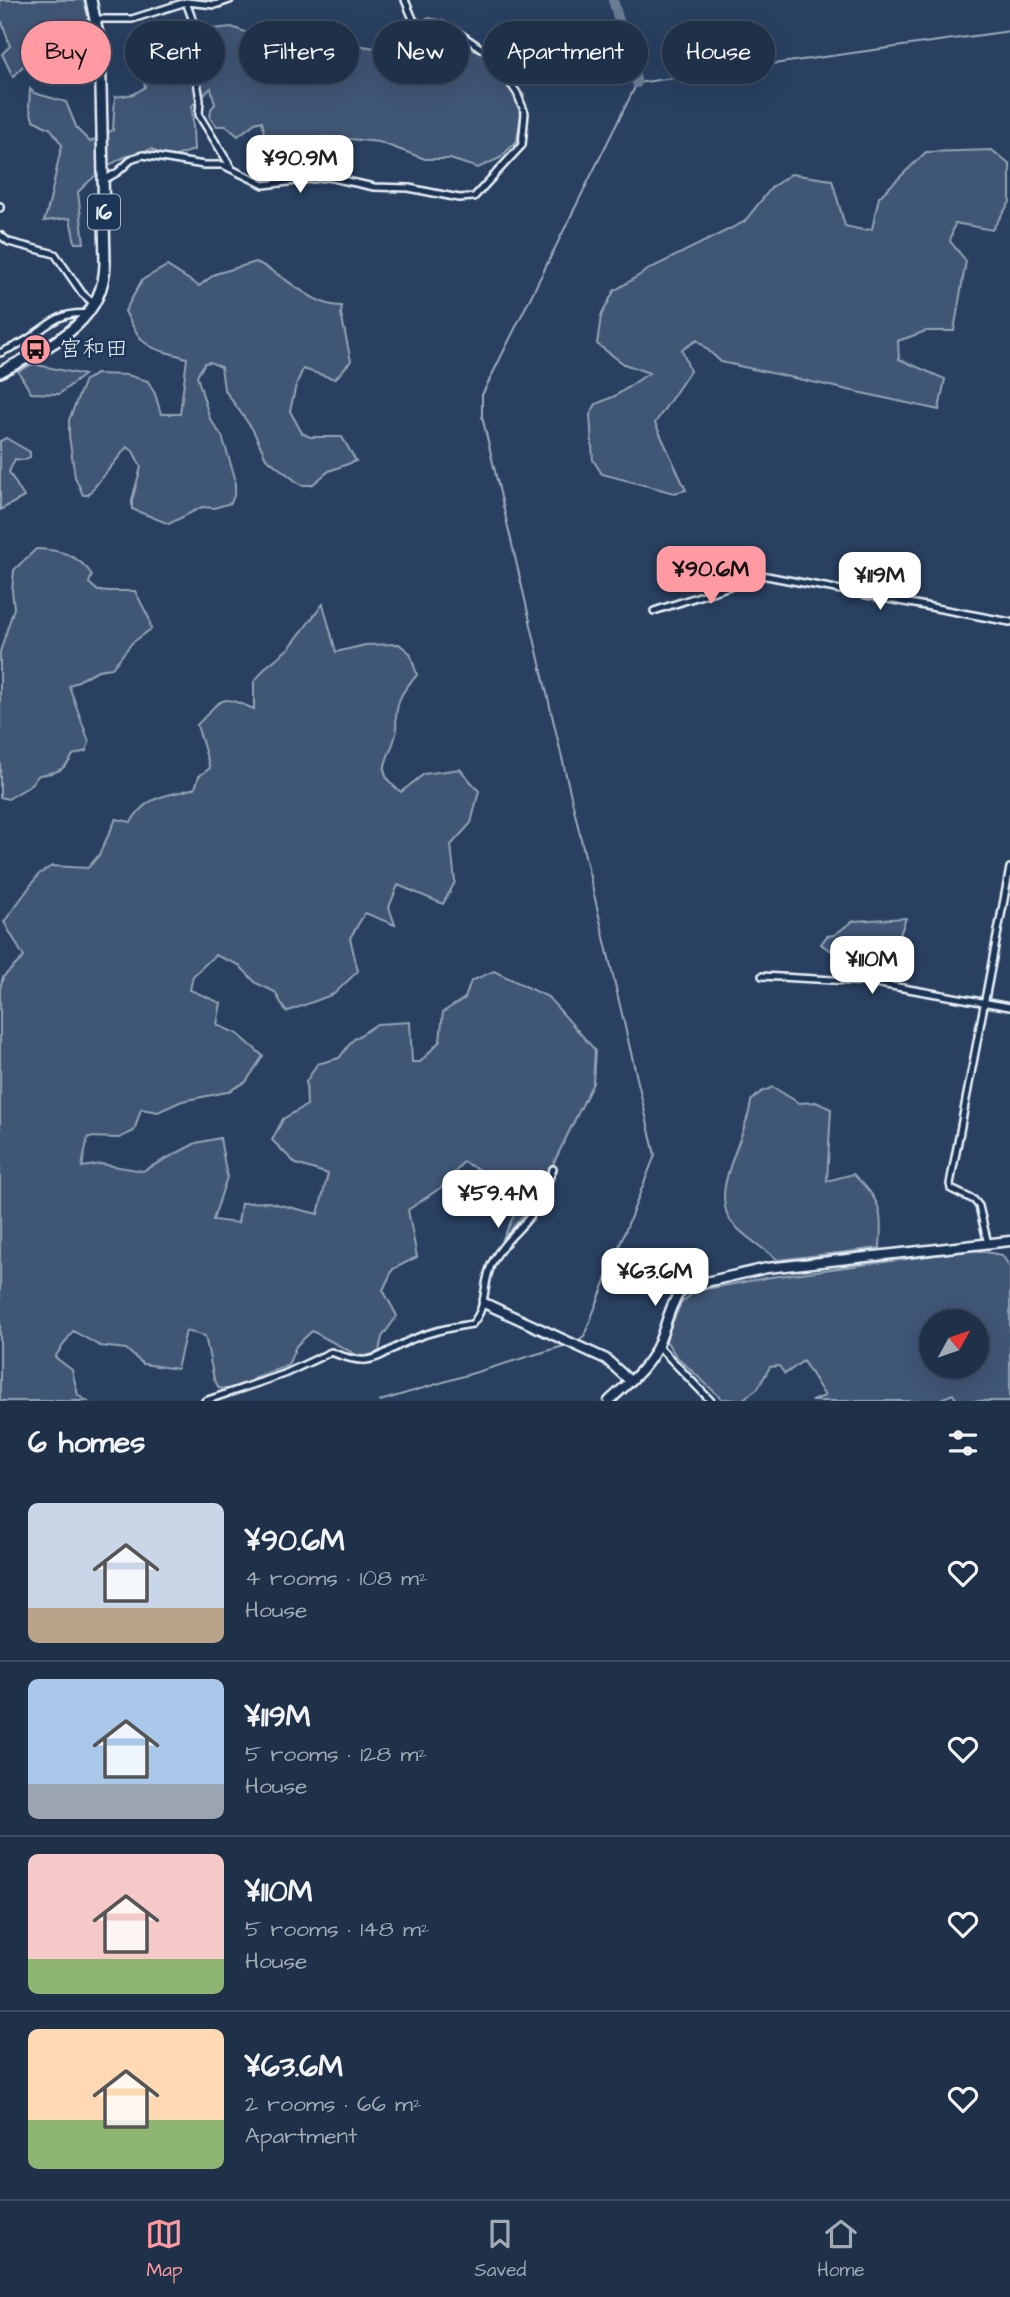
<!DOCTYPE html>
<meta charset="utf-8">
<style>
body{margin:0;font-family:"Architects Daughter","Klee One",sans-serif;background:#2c3c53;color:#f1f3f6;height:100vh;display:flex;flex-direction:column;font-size:26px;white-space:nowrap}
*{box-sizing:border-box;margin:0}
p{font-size:23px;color:#a1a9b4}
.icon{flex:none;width:38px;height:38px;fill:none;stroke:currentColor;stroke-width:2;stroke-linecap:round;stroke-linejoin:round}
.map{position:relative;height:1401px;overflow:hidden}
.panel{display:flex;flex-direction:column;background:#1f3049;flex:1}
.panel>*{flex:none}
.guide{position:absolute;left:21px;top:21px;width:970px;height:63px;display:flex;gap:14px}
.needle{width:46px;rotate:50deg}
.fabs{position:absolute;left:919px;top:1309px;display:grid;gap:14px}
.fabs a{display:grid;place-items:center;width:70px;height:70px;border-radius:50%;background:#1f3049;box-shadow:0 7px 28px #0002,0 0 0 2px #3c4b61;font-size:35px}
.price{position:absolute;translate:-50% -60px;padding:0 16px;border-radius:14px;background:#fff;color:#222;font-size:23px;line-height:46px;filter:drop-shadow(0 2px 4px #0008)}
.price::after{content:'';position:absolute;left:50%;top:42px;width:21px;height:16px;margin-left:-10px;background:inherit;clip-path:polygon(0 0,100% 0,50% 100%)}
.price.on{background:#ff9aa2;color:#111}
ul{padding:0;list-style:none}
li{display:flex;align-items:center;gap:21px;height:175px;padding:0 28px}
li+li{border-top:2px solid #3c4b61}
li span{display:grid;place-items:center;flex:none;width:196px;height:140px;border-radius:10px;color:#555}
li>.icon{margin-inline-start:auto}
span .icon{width:84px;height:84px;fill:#fffc;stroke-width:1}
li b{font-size:30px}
h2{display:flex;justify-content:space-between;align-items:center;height:84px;padding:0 28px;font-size:30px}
.tag{padding:0 24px;border-radius:32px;background:#1f3049;box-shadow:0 7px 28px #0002,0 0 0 2px #3c4b61;font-size:24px;line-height:63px}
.tag.on{background:#ff9aa2;color:#111}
.tab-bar{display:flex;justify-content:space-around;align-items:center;height:98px;border-top:2px solid #3c4b61;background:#1f3049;font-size:19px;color:#a1a9b4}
.tab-bar a{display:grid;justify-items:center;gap:4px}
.tab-bar .on{color:#ff9aa2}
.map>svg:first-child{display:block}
</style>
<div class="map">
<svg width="1010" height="1401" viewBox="0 0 1010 1401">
<rect width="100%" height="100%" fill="#294061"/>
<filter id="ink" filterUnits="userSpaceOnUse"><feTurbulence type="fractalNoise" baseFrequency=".0143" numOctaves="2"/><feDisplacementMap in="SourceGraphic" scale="14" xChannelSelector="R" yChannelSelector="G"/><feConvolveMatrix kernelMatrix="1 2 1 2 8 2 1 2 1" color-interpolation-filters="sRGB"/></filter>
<g filter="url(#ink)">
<path fill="#415774" stroke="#94a4b6" stroke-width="2" fill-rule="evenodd" d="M 0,0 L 84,0 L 89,18 L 66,39 L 43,44 L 13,77 L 2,54 L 10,46 L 2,22 L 0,23 Z
M 428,18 L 444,21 L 481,52 L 524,95 L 517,141 L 500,158 L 478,168 L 450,159 L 425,159 L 379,142 L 330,137 L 312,138 L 282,156 L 267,151 L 262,121 L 255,123 L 238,136 L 226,126 L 217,126 L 210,118 L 211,109 L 215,104 L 211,88 L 192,106 L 194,150 L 167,159 L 152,149 C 118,156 103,167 78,192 L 84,243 L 75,243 L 70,218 L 44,221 C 53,196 55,171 62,145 L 51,129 L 33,120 L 29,106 L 30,89 L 34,93 L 66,102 L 77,129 L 90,142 L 113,130 L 115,97 L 134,94 L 145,87 L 142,65 L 182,32 L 232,27 L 287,48 L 331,41 L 394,51 Z
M 992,150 L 1010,165 L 1010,202 L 992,230 L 955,223 L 950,241 L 966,261 L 954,331 L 926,331 L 898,341 L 899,359 L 945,379 L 939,410 L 721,362 L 697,340 L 682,350 L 690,371 L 655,423 L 686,490 L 674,493 L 602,474 L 593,460 L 590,415 L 596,404 L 615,396 L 649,373 L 624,364 L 597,344 L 601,316 L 614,291 L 651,268 L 744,222 L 772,187 L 791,174 L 832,180 L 845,226 L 863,230 L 872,229 L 879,197 L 926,152 Z
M 256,262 C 284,274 313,307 342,306 L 341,314 L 351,361 L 335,379 L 303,369 L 296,385 L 290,411 L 302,433 L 310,437 L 342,437 L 356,461 L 329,471 L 312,485 L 301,485 L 266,458 L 253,430 L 224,389 L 221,367 L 210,362 L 205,363 L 197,376 L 210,419 L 222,436 L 235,478 L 235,493 L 231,503 L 214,508 L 202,507 L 169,524 L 132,509 L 132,500 L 141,467 L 133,451 L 127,447 L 88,495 L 83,495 L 75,477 L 69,436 L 69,420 L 85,380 L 96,374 L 127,375 L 148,381 L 155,394 L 161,414 L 180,414 L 187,358 C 147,346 144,351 125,311 L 142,280 L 167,266 L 199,286 L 215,274 Z
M 33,364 L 84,375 L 59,394 L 31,393 L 18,371 Z
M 6,438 L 30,452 L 30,457 L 24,460 L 15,459 L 9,472 L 24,497 L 0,510 L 0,441 Z
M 36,549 C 59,549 79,555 92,575 L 89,583 L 98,591 L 135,591 L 149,618 L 151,629 L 132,643 L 112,668 L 98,670 L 69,686 L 89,742 L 86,751 L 73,755 C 65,771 55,773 39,775 L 28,787 L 8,799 L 0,797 L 0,652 L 14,608 L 12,591 L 14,570 Z
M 323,604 L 336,652 L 365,645 L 399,644 L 410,653 L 417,675 C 404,689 397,698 396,718 C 396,723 397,729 396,734 C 390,760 371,771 401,792 L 424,774 L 460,769 L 479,791 L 471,823 L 451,845 L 455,882 L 443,904 L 398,885 L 389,907 L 395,925 L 365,913 L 350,938 L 358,971 L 334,994 L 286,1012 L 275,992 L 256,983 L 239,965 L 215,955 L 193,976 L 190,990 L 221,1003 L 217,1025 L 238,1034 L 263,1056 L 246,1082 L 227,1092 L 182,1101 L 158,1112 L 141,1109 L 134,1131 L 119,1138 L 88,1137 L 82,1167 L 101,1164 L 143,1171 L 196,1143 L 220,1138 L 227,1177 L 213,1220 L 238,1223 L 241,1203 L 268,1202 L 318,1214 L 328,1174 L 296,1164 L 272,1140 L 283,1119 L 307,1105 L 306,1082 L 317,1064 L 339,1058 L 353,1040 L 377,1024 L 410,1022 L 412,1062 L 420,1062 L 440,1041 L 443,1012 L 465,998 L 471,981 L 494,971 L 548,997 L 595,1050 L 593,1083 L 537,1197 L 501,1243 L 525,1192 L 463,1162 L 446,1184 L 408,1210 L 417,1257 L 393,1269 L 383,1290 L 397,1316 L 382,1337 L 379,1352 L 362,1358 L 312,1331 L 296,1346 L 288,1365 L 259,1376 L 236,1391 L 219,1388 L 214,1379 L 205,1336 L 186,1331 L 177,1369 L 143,1364 L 126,1349 L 100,1346 L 73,1331 L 55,1357 L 72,1370 L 78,1395 L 87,1401 L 0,1401 L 0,989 L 3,977 L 24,957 L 4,922 L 39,874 L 52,866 L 88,868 L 99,855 L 116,819 L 131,822 C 148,794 165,797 195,788 L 199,776 L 210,768 L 197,725 C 224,697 218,694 254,709 L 254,682 L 266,667 L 289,648 Z
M 906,918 C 895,948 890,978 852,959 C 842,954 829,952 821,944 L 827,936 L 834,935 L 853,921 Z
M 773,1087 L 799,1103 L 816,1102 L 831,1109 L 827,1181 L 853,1174 C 882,1201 882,1210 880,1248 L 778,1260 C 764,1249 748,1239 735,1226 C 704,1195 748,1137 751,1101 L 761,1092 Z
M 974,1250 L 1002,1255 L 1010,1267 L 1010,1401 L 957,1401 L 953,1394 L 936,1401 L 811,1401 L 825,1396 L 803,1361 L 785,1374 L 779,1366 L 770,1367 L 758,1388 L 742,1400 L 722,1399 L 676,1356 L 665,1339 L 681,1303 L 695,1291 L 771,1277 ZM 931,1321 L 976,1321 L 976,1367 L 931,1367 Z"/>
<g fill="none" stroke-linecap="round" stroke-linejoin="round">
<path stroke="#9dabbd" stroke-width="2" d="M 576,1342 L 584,1336 L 655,1155 L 482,416 L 482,395 L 637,83 L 1010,31
M 380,1401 L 567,1345"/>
<path stroke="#6b7c95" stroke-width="10" d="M 613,0 L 637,83"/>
<defs>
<path id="street" d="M 186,2 L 193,21 L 190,38 L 200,100 L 199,115 L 232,169
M 96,19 L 132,19 L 186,2 L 215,5 L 230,0
M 104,180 L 118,172 L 133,158 L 143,155 L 204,165 L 223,165 L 264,185 L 328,177 L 374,187 L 409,188 L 459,198 L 474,197 L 522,145 L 525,113 L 517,93 L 491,55 L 457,32 L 422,29 L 413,19 L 405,0
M 0,206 L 0,208
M 0,235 L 9,242 L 55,254 L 82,293 L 94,304
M 0,353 C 10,348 22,344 31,337 C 50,323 62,311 88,314
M 654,611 L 739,583 L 756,574 L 1010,622
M 762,976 L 869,982 L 1010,1007
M 988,1244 L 979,1206 L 974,1200 L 951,1189 L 950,1184 L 1010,868
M 658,1346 L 711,1401
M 205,1401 L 284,1374 L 331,1352 C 376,1370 375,1355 413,1339 C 432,1331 452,1327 472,1324 C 488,1307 482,1284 492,1263 C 503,1240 526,1226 539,1204 C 545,1194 548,1180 553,1169"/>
<path id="secondary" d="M 484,1303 L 606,1359 L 630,1381
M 609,1401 C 626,1385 647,1369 657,1347 C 667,1326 668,1305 684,1287 L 767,1268 L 1010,1241"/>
<path id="primary" d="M 0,372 C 47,347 104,325 105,263 L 100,44 L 91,0"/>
</defs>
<use href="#street" stroke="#e8f1f8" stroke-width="10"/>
<use href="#secondary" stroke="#e8f1f8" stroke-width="13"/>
<use href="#primary" stroke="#e8f1f8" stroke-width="14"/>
<use href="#street" stroke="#1d3557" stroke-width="5"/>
<use href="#secondary" stroke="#1d3557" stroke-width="8"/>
<use href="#primary" stroke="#1d3557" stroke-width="9"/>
</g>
</g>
<defs>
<symbol id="bus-disc" viewBox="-11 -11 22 22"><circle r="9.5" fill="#ff9aa2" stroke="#1d3557"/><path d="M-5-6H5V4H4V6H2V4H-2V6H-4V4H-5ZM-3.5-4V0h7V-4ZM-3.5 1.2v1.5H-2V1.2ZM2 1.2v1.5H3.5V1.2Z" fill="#111"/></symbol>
</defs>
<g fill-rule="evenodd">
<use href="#bus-disc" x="18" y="332" width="35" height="35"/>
</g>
<g text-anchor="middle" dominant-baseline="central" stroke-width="5" stroke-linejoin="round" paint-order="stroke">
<rect fill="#1d3557" stroke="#abb9c8" stroke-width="2" x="88" y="194.5" width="32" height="35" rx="5"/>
<g font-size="21" font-weight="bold" fill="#e8f1f8">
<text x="104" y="212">16</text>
</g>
<g font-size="23" fill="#e8f1f8" stroke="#1d3557" text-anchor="start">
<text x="59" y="349">宮和田</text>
</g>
</g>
</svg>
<div class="fabs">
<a><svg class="needle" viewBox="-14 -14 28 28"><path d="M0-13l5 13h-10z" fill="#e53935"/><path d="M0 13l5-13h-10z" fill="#a1a9b4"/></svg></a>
</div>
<b class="price" style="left:300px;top:195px">¥90.9M</b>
<b class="price on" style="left:711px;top:606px">¥90.6M</b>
<b class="price" style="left:880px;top:612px">¥119M</b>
<b class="price" style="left:872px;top:996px">¥110M</b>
<b class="price" style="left:498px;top:1230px">¥59.4M</b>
<b class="price" style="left:655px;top:1308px">¥63.6M</b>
<div class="guide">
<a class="tag on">Buy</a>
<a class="tag">Rent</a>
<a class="tag">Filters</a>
<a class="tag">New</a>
<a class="tag">Apartment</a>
<a class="tag">House</a>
</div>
</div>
<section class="panel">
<h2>6 homes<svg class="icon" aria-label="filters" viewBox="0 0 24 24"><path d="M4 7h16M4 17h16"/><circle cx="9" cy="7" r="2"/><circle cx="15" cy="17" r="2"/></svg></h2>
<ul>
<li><span style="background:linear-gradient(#c9d6e8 75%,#b9a48a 0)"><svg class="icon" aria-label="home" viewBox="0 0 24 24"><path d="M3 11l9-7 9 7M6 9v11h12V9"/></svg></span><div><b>¥90.6M</b><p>4 rooms · 108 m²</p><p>House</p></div><svg class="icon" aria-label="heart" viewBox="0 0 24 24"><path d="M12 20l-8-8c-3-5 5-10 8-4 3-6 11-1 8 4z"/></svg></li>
<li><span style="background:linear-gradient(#a9c7e8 75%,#9aa5b1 0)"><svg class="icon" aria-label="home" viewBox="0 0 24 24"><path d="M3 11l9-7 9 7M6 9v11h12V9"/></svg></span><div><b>¥119M</b><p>5 rooms · 128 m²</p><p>House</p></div><svg class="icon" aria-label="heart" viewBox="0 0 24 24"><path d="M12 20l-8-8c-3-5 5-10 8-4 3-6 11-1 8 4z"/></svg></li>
<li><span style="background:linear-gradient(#f6c9c9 75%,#8fb573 0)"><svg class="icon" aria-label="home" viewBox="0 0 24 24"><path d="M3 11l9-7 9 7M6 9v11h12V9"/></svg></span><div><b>¥110M</b><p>5 rooms · 148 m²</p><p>House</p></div><svg class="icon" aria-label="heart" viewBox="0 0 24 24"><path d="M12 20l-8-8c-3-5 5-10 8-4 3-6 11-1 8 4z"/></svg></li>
<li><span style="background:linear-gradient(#ffd9b3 65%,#8fb573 0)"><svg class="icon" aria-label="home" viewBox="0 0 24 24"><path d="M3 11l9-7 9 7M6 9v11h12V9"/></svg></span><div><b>¥63.6M</b><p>2 rooms · 66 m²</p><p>Apartment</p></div><svg class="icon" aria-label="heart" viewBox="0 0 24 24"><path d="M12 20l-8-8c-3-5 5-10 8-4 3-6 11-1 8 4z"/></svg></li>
</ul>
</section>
<nav class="tab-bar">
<a class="on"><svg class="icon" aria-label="map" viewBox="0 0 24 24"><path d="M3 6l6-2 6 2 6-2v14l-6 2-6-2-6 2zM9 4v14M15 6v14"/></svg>Map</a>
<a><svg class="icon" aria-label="saved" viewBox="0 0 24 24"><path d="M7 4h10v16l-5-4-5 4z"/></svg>Saved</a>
<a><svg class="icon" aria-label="home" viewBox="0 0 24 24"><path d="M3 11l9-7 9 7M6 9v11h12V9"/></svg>Home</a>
</nav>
